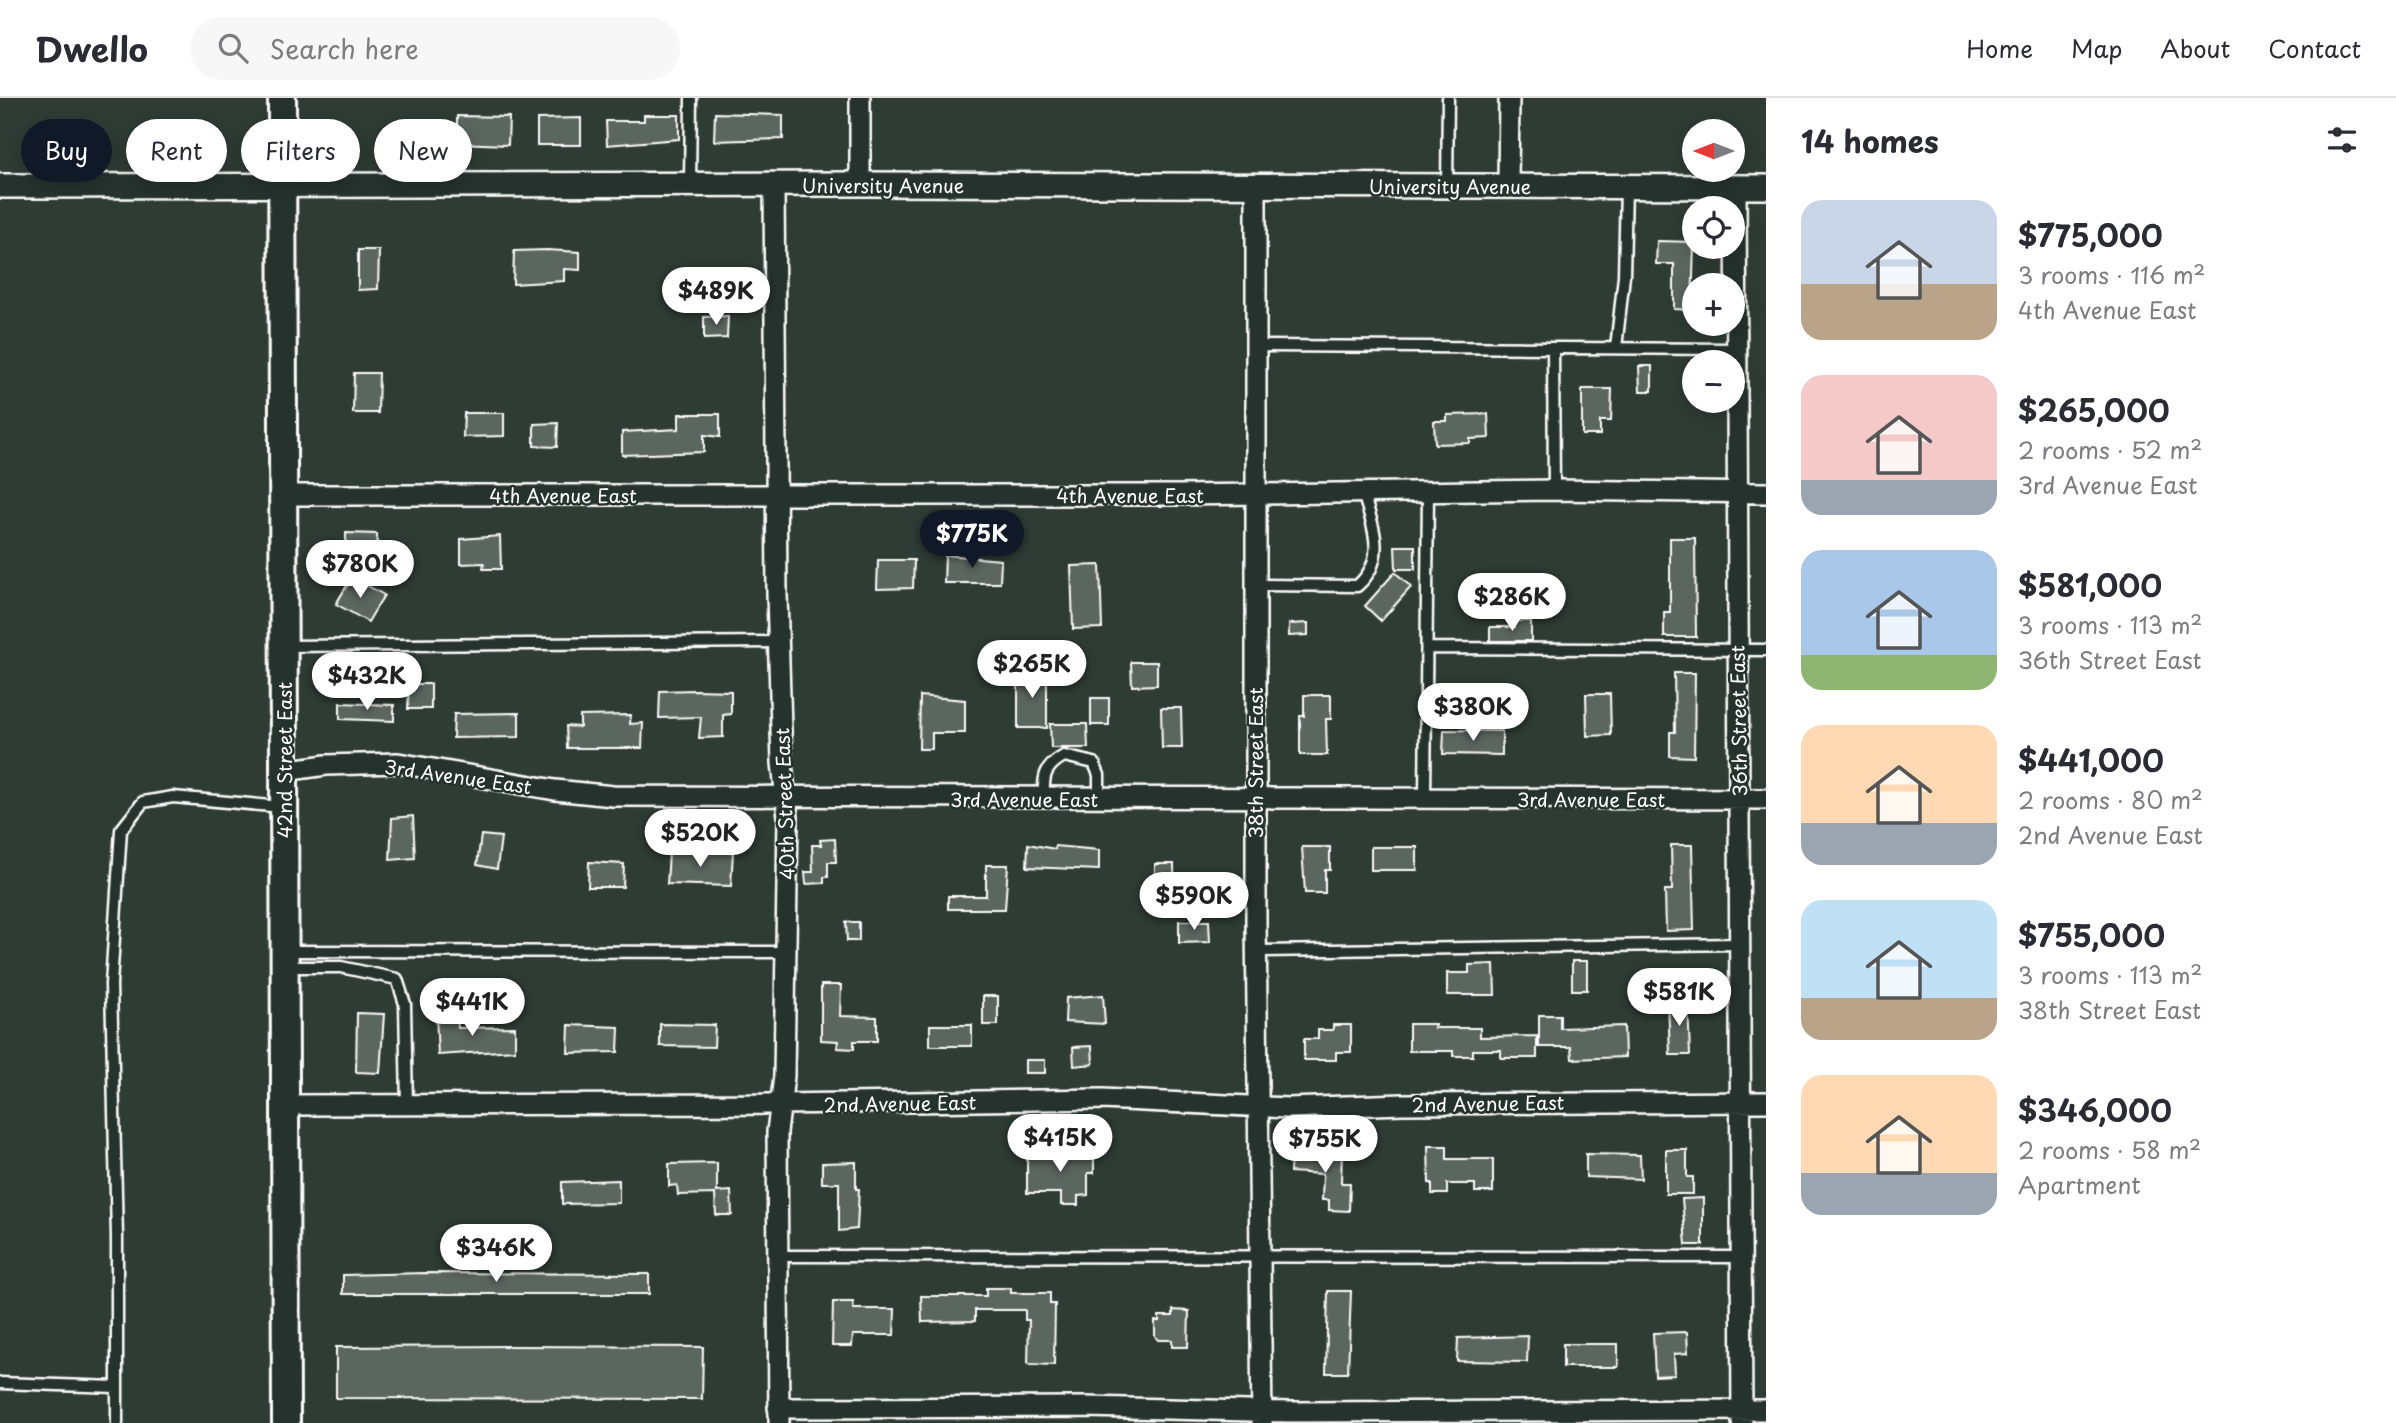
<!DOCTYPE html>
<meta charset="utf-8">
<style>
body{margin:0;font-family:"Playpen Sans",sans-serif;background:#f7f7f7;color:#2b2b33;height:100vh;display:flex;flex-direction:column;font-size:26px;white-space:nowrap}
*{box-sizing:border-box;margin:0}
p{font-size:23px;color:#7c7c81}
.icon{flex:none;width:38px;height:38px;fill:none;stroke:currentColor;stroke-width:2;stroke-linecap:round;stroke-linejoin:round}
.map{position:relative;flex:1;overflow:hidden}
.side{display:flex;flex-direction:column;background:#fff;width:630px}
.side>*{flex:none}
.hud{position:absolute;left:21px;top:21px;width:665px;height:63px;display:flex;gap:14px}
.needle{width:46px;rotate:270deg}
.tools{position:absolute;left:1682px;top:21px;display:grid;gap:14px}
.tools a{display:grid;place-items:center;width:63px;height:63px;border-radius:50%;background:#fff;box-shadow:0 4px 18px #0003;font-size:35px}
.price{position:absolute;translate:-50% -60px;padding:0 16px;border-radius:24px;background:#fff;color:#222;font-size:23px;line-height:46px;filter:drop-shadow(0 2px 4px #0008)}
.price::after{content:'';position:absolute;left:50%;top:42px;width:21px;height:16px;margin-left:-10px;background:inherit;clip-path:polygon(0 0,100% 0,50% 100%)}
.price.on{background:#111827;color:#fff}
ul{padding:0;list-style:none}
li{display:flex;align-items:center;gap:21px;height:175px;padding:0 35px}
li span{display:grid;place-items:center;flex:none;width:196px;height:140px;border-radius:21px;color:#555}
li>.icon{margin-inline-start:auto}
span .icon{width:84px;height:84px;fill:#fffc;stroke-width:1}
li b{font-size:30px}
h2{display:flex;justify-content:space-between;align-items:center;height:84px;padding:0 35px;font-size:30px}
.chip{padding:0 24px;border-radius:32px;background:#fff;box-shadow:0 4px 18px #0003;font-size:24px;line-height:63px}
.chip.on{background:#111827;color:#fff}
header{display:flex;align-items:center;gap:42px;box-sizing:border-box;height:98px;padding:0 35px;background:#fff;border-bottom:2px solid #e1e1e2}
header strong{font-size:33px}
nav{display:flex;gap:38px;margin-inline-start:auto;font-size:24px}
.search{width:490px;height:63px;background:#f7f7f7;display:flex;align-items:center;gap:18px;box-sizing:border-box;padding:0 24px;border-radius:38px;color:#7c7c81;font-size:26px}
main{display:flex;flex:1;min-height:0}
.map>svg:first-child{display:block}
</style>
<header>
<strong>Dwello</strong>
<div class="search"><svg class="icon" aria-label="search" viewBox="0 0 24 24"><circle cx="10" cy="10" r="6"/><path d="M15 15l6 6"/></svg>Search here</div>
<nav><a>Home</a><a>Map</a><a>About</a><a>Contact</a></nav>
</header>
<main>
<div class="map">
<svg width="1766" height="1325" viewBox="0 0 1766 1325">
<rect width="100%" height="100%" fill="#2f3b35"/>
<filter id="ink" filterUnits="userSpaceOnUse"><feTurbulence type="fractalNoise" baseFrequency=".0143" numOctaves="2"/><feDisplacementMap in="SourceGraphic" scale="14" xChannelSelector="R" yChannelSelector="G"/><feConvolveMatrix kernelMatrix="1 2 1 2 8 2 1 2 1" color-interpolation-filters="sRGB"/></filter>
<g filter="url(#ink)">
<path fill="#5b6661" stroke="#fff" stroke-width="2" d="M 715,15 L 783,17 L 783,41 L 714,43 Z
M 644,17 L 679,17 L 679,41 L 607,47 L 606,23 L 644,23 Z
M 457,18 L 509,19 L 508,47 L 457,45 Z
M 581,20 L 581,47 L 537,47 L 537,21 Z
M 1657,143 L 1694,144 L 1692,212 L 1674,211 L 1674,166 L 1656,166 Z
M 358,152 L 379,152 L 378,191 L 358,192 Z
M 547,152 L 580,154 L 580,172 L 564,171 L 564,183 L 513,186 L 514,153 Z
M 728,218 L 727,240 L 704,241 L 704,219 Z
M 1639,268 L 1652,268 L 1652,293 L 1640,293 Z
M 354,275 L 379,275 L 378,315 L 353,315 Z
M 1582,291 L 1612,291 L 1611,323 L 1600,323 L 1600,337 L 1582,337 Z
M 464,315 L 504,315 L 504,338 L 463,339 Z
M 679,316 L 720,316 L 720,339 L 704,337 L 704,354 L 622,357 L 622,334 L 679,331 Z
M 1488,316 L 1489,340 L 1470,341 L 1470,345 L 1435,346 L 1434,323 L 1447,323 L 1447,317 Z
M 558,325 L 557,349 L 534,348 L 534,326 Z
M 346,435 L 377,436 L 378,473 L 346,471 Z
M 500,438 L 501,471 L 483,471 L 484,465 L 461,466 L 461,441 Z
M 1670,440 L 1695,440 L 1696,539 L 1664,539 L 1664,514 L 1670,514 Z
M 1395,448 L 1415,448 L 1415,471 L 1396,471 Z
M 945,457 L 1001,462 L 1000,485 L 944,485 Z
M 878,462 L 914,462 L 913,490 L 877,491 Z
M 1100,467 L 1102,530 L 1073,531 L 1071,468 Z
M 1395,474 L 1411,489 L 1381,523 L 1365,508 Z
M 352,479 L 384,497 L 368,524 L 336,506 Z
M 1515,523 L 1531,523 L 1531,543 L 1490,543 L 1490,529 L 1515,529 Z
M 1308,525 L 1308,537 L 1289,538 L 1289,526 Z
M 1131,564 L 1157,564 L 1157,587 L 1132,588 Z
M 1018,575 L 1047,575 L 1047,630 L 1018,630 Z
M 1674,575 L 1695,575 L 1694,659 L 1670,658 L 1670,634 L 1675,634 Z
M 409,586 L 431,586 L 431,611 L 408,611 Z
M 695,592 L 731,593 L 731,616 L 723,617 L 723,639 L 699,640 L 701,619 L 659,620 L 660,593 Z
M 1586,596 L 1610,596 L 1611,637 L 1587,638 Z
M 1304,597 L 1331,597 L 1331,621 L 1326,621 L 1327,657 L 1300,657 L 1300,618 L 1304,618 Z
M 920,598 L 965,602 L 965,635 L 932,635 L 932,651 L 919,651 Z
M 1091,600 L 1109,600 L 1109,627 L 1091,627 Z
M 340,605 L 394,607 L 394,623 L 340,621 Z
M 1161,610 L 1181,610 L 1182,650 L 1162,650 Z
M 519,615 L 519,639 L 453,640 L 454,616 Z
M 631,617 L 630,626 L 643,625 L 642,650 L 567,650 L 566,628 L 580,629 L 580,618 Z
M 1050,626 L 1087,626 L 1088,650 L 1051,650 Z
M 1444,632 L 1502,633 L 1502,657 L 1443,656 Z
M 413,718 L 415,760 L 390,762 L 392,720 Z
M 481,737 L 501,739 L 497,771 L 477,767 Z
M 835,741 L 836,764 L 828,764 L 828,779 L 824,779 L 824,785 L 806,786 L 805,774 L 813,774 L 812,747 L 821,747 L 820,742 Z
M 1028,746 L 1055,751 L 1055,748 L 1099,752 L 1099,772 L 1027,769 Z
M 1671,747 L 1692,747 L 1694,832 L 1666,833 L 1665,792 L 1672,792 Z
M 1302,749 L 1330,749 L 1330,772 L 1325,772 L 1325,795 L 1305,795 Z
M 1371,749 L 1417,749 L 1417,772 L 1371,772 Z
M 669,754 L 733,754 L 731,788 L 667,786 Z
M 589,764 L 624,766 L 623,789 L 588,789 Z
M 1155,766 L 1174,766 L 1175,813 L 1155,813 Z
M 986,767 L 1008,767 L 1005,811 L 948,811 L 948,798 L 986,798 Z
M 1179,823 L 1209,823 L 1210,844 L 1179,845 Z
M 846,824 L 859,824 L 859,843 L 847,843 Z
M 1572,863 L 1587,863 L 1587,892 L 1572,892 Z
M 1494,866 L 1495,897 L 1447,897 L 1447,875 L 1469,875 L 1469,867 Z
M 821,887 L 841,887 L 840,918 L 877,919 L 877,943 L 854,943 L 854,951 L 837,950 L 838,943 L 821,942 Z
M 1103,897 L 1105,926 L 1065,924 L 1066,900 Z
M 983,898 L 998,898 L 998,927 L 983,927 Z
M 1688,903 L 1690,957 L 1670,957 L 1668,904 Z
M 357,915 L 384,916 L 380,975 L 356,974 Z
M 436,917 L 457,918 L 458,930 L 515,929 L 515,952 L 438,957 Z
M 1539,917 L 1560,917 L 1560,930 L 1624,928 L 1625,959 L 1572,961 L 1571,949 L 1539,949 Z
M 660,926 L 715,927 L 714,949 L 660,948 Z
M 1409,926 L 1435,926 L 1434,930 L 1480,930 L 1480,939 L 1537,938 L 1537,960 L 1501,960 L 1501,952 L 1473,952 L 1473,958 L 1453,958 L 1453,953 L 1409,953 Z
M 569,927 L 619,929 L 618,954 L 568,955 Z
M 930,927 L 972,927 L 972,948 L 930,948 Z
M 1333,927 L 1351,927 L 1351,954 L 1336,954 L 1336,962 L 1304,962 L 1304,941 L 1318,941 L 1318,932 L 1333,932 Z
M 1092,948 L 1093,966 L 1074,968 L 1073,949 Z
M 1025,962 L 1045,962 L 1045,975 L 1025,975 Z
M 1428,1048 L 1447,1048 L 1447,1061 L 1493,1061 L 1493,1094 L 1475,1094 L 1475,1086 L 1447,1086 L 1447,1096 L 1432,1096 L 1432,1085 L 1429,1085 Z
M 1291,1052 L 1342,1054 L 1341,1085 L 1350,1085 L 1349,1113 L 1329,1112 L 1329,1102 L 1322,1102 L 1323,1076 L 1290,1074 Z
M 1666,1052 L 1687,1052 L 1687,1079 L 1693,1079 L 1693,1096 L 1666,1096 Z
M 1027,1054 L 1094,1055 L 1094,1075 L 1088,1075 L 1088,1097 L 1078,1098 L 1078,1107 L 1061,1107 L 1061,1095 L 1027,1095 Z
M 1586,1056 L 1640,1057 L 1641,1081 L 1586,1079 Z
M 856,1064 L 856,1091 L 859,1091 L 857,1131 L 839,1133 L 839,1085 L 822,1085 L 822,1065 Z
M 717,1065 L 717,1094 L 731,1093 L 732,1117 L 716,1117 L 715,1096 L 678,1097 L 677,1087 L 669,1088 L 669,1066 Z
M 619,1082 L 619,1105 L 562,1106 L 562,1084 Z
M 1703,1100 L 1703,1147 L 1686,1147 L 1682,1101 Z
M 425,1175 L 649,1176 L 649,1196 L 343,1196 L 343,1177 Z
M 986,1190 L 1011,1190 L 1011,1195 L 1050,1195 L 1050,1206 L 1055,1206 L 1054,1267 L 1028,1266 L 1029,1222 L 1025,1222 L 1025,1212 L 975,1212 L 975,1223 L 922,1224 L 921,1198 L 986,1198 Z
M 1328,1193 L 1351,1193 L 1348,1275 L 1326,1275 Z
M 833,1204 L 853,1204 L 853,1211 L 895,1211 L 894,1237 L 853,1237 L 852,1248 L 832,1248 Z
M 1173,1212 L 1189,1213 L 1188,1249 L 1172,1249 L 1172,1242 L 1158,1242 L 1155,1238 L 1155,1223 L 1159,1223 L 1159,1218 L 1173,1218 Z
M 1687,1234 L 1688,1255 L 1674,1256 L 1675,1277 L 1655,1278 L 1653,1235 Z
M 1528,1238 L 1527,1264 L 1457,1263 L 1458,1240 Z
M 1563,1246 L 1618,1246 L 1618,1269 L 1563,1269 Z
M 514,1248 L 703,1249 L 702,1301 L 336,1300 L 336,1249 Z"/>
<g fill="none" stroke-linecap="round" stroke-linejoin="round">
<defs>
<path id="service" d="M 690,87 L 691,0
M 1447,87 L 1448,0
M 1254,248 L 1736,251
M 1553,250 L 1554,392
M 1616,250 L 1624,178 L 1626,89
M 1255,487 L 1357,488 C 1388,461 1373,429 1363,395
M 286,548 L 779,544
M 1429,550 L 1766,552
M 1044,700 C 1043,679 1044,669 1064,658 L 1094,665 L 1099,677 L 1099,701
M 1425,700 L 1428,394
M 287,853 L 787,854
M 1256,853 L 1740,846
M 285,869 L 341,869 L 397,881 L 405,906 L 407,1008
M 778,1158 L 1741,1159
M 0,1285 L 116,1289
M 117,1325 L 117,1139 L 111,886 L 121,732 L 143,704 L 173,699 L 282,709"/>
<path id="minor" d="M 860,0 L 860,86
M 774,87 L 777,496 L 782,665 L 788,719 L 784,978 L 777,1034 L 779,1325
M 1256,88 L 1256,824 L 1262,1325
M 1508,88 L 1509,0
M 1736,89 L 1742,1325
M 284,397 L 1178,397 L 1554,392 L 1766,395
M 284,673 L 326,667 L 398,665 L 555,692 L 613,698 L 1766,701
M 285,1007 L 780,1006 L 1102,1001 L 1288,1010 L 1403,1006 L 1766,1004
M 778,1310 L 1086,1309 L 1289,1314 L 1766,1312"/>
<path id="tertiary" d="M 0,88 L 860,86 L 1766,89"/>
<path id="secondary" d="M 282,0 L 286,1325"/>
</defs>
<use href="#service" stroke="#fff" stroke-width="15"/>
<use href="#minor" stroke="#fff" stroke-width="24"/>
<use href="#tertiary" stroke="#fff" stroke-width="28"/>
<use href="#secondary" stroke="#fff" stroke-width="32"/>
<use href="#service" stroke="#26332d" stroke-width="10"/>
<use href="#minor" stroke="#26332d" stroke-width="19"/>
<use href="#tertiary" stroke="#26332d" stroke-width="23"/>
<use href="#secondary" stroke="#26332d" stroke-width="26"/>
</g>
</g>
<g text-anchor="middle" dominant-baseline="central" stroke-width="5" stroke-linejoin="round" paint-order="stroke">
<g font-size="19" fill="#fff" stroke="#26332d">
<text x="883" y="87">University Avenue</text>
<text x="1450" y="88">University Avenue</text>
<text x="563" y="397">4th Avenue East</text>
<text x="1130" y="397">4th Avenue East</text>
<text transform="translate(1738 623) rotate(-91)">36th Street East</text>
<text transform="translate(284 662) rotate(-90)">42nd Street East</text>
<text transform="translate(1255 665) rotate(-90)">38th Street East</text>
<text transform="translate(458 678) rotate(8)">3rd Avenue East</text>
<text x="1024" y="701">3rd Avenue East</text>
<text x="1591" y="701">3rd Avenue East</text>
<text transform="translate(784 706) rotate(-92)">40th Street East</text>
<text transform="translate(900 1005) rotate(-1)">2nd Avenue East</text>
<text transform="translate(1488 1005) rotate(-1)">2nd Avenue East</text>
</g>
</g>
</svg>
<div class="tools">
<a><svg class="needle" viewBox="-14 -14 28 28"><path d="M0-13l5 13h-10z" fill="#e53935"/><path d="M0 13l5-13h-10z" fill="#7c7c81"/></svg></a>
<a><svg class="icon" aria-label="locate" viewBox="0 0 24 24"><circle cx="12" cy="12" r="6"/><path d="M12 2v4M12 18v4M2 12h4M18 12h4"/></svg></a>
<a>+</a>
<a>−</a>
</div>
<b class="price" style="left:716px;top:229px">$489K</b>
<b class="price on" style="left:972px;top:472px">$775K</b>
<b class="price" style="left:360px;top:502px">$780K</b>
<b class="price" style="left:1512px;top:535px">$286K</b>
<b class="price" style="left:1032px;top:602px">$265K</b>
<b class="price" style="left:367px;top:614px">$432K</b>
<b class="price" style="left:1473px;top:645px">$380K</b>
<b class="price" style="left:700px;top:771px">$520K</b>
<b class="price" style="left:1194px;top:834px">$590K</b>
<b class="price" style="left:1679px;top:930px">$581K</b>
<b class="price" style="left:472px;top:940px">$441K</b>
<b class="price" style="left:1060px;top:1076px">$415K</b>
<b class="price" style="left:1325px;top:1077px">$755K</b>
<b class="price" style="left:496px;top:1186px">$346K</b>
<div class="hud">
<a class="chip on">Buy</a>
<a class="chip">Rent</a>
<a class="chip">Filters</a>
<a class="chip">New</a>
</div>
</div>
<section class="side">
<h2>14 homes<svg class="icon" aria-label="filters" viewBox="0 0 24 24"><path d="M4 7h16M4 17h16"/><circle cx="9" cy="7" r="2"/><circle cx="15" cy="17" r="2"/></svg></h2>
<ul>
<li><span style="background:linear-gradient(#c9d6e8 60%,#b9a48a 0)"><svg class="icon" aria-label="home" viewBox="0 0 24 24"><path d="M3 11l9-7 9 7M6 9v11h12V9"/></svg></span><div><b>$775,000</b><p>3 rooms · 116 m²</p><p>4th Avenue East</p></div></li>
<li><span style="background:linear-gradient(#f6c9c9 75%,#9aa5b1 0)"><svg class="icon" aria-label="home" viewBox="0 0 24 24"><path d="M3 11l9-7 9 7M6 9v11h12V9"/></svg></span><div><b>$265,000</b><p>2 rooms · 52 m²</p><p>3rd Avenue East</p></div></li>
<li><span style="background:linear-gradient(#a9c7e8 75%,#8fb573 0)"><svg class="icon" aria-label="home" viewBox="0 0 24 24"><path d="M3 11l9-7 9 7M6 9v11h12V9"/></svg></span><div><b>$581,000</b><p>3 rooms · 113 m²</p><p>36th Street East</p></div></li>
<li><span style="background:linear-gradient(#ffd9b3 70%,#9aa5b1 0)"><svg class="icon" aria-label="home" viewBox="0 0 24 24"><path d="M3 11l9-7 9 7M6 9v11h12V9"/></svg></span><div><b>$441,000</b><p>2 rooms · 80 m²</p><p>2nd Avenue East</p></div></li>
<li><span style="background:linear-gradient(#bfe0f5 70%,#b9a48a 0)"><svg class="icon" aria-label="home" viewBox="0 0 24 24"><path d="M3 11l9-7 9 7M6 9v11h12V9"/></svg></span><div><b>$755,000</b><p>3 rooms · 113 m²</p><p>38th Street East</p></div></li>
<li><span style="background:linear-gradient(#ffd9b3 70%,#9aa5b1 0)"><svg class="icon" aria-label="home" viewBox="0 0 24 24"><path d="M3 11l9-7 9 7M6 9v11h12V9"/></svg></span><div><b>$346,000</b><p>2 rooms · 58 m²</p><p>Apartment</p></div></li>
</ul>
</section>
</main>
